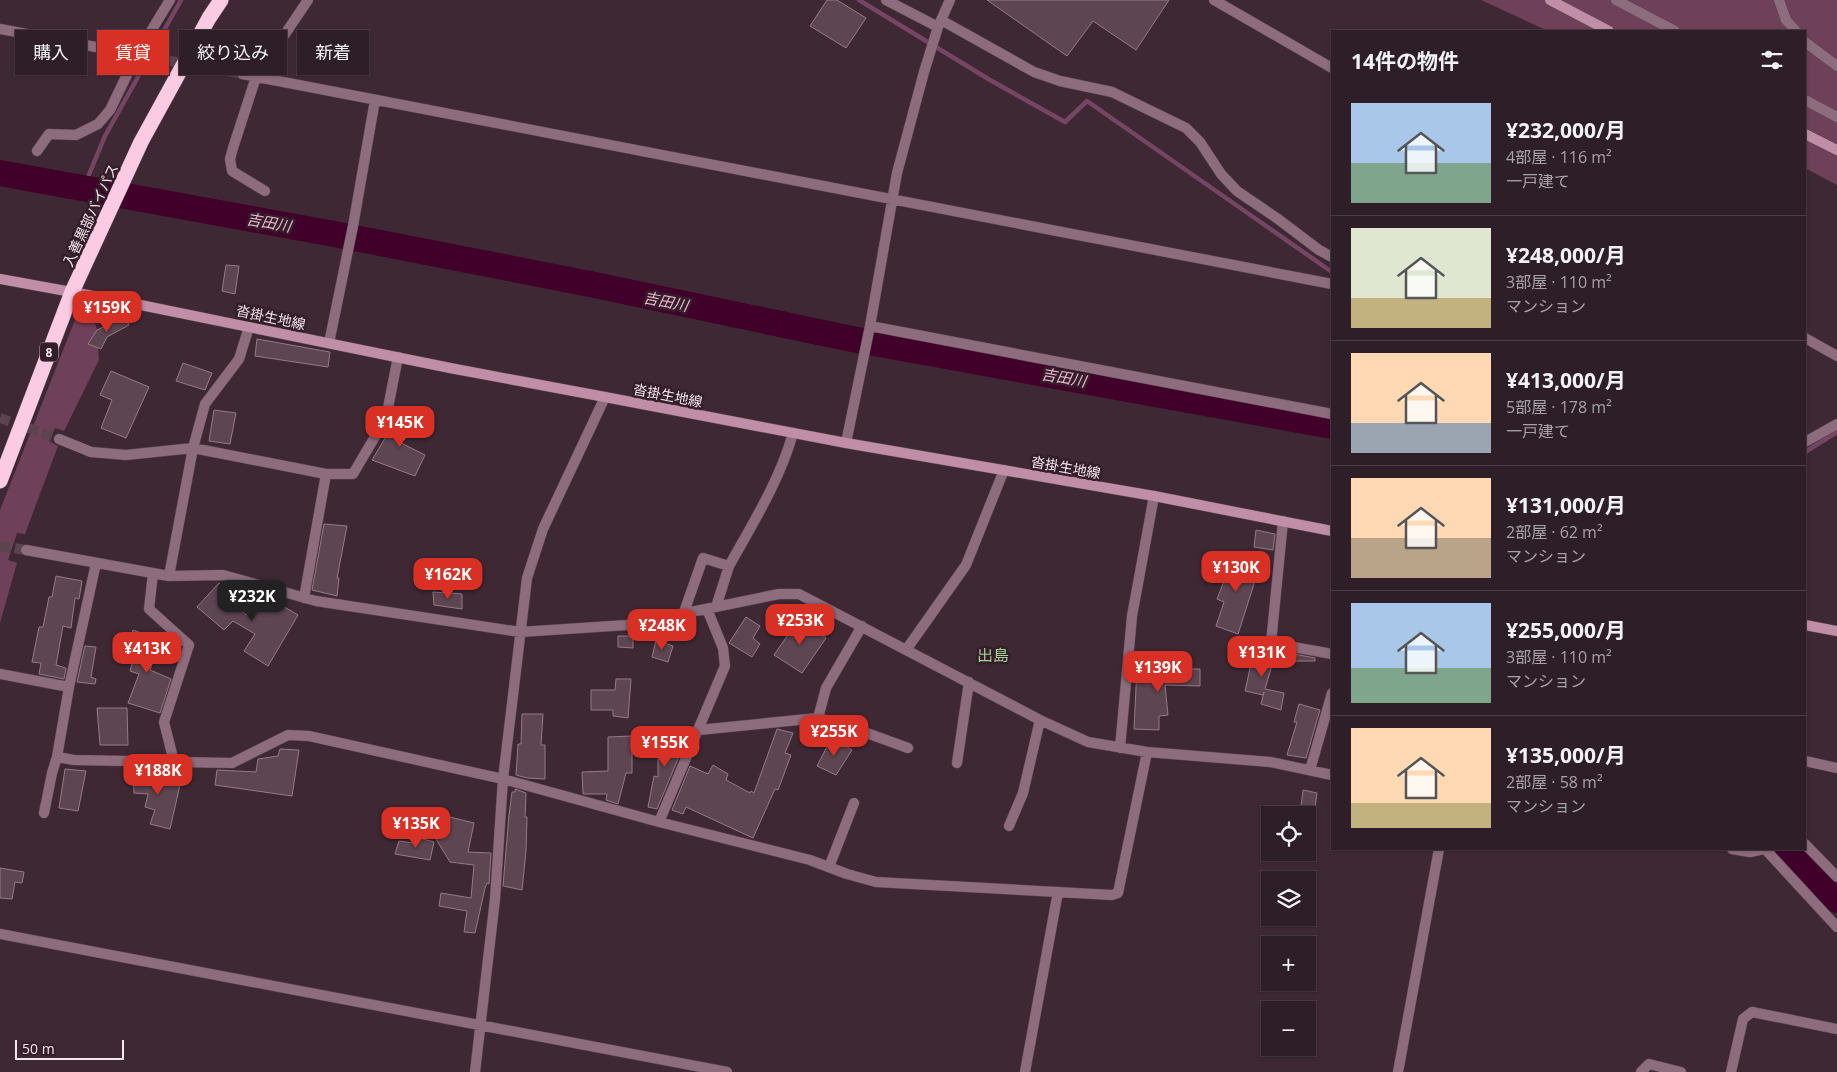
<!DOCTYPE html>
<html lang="ja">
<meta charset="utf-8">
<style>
body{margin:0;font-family:"Open Sans","Noto Sans JP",sans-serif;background:#36272f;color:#f1f3f6;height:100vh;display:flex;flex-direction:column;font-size:19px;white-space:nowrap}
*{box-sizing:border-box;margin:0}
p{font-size:16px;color:#a7a2a7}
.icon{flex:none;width:28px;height:28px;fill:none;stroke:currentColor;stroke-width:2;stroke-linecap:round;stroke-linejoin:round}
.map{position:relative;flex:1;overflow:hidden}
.drawer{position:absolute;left:1331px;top:30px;width:475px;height:820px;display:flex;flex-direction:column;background:#2e1e27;border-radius:0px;box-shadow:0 1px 4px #0004,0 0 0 1px #493c44}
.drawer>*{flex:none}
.top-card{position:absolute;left:15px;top:30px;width:475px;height:45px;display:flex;gap:10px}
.tools{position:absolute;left:1261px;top:806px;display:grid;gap:10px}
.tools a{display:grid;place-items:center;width:55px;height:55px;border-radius:0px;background:#2e1e27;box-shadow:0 1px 4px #0004,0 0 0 1px #493c44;font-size:25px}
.scale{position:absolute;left:15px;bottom:12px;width:109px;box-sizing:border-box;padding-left:5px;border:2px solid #f5e6ed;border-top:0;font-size:14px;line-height:18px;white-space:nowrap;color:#f5e6ed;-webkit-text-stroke:4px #341e2a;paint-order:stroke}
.price{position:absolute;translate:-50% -42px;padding:0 11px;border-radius:10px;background:#d93025;color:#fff;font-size:16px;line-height:32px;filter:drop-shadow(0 1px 2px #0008)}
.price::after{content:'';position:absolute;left:50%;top:30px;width:15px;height:11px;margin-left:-8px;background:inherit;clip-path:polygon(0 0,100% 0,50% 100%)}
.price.on{background:#222;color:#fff}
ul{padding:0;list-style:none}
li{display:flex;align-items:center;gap:15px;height:125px;padding:0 20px}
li+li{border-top:1px solid #493c44}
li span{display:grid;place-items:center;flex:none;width:140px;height:100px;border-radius:0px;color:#555}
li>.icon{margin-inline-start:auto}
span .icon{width:60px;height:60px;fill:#fffc;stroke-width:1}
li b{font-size:21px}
h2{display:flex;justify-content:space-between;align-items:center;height:60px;padding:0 20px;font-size:21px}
.pill{padding:0 18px;border-radius:0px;background:#2e1e27;box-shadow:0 1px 4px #0004,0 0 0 1px #493c44;font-size:18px;line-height:45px}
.pill.on{background:#d93025;color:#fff}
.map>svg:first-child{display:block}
</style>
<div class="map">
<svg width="1837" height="1072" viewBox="0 0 1837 1072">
<rect width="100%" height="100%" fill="#3e2834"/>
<path fill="#6f4059" d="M 1481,0 L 1837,0 L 1837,185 L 1805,168 L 1805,31 L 1548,31 Z
M 92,312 L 97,330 L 99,360 L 64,431 L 55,428 L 49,441 L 58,446 L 25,534 L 17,533 L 8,560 L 17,563 L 0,623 L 0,510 L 75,320 Z"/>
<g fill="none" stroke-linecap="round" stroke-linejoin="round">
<path stroke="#764564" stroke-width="4.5" d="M 859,0 L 990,80 L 1065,122 L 1087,101 L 1332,272
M 83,189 L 105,136 L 181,0
M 1805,452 L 1837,432"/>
<path stroke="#40002a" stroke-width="26" d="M 0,173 L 334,234 L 585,283 L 852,339 L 1332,426
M 1788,849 L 1837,900"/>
</g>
<path fill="#5d4551" stroke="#967a88" d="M 827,0 L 837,0 L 866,18 L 846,48 L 810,26 Z
M 987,0 L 1169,0 L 1136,50 L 1093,21 L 1067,56 Z
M 226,265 L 239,266 L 235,294 L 222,291 Z
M 125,317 L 129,325 L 107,337 L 101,349 L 88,344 L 97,330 Z
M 257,339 L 330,352 L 328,367 L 255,356 Z
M 183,363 L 212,373 L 205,390 L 176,381 Z
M 111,371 L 149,387 L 126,438 L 101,428 L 112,400 L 100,395 Z
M 214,410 L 236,413 L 230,444 L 209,441 Z
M 402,411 L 417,427 L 401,443 L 425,455 L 415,476 L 372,460 L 393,425 L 391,423 L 392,421 Z
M 324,524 L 347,526 L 337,578 L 339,578 L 337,596 L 312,590 Z
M 1256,530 L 1275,534 L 1273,550 L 1254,547 Z
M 1220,560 L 1241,563 L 1242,561 L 1263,571 L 1258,583 L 1255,581 L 1238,634 L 1216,626 L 1224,602 L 1217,599 L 1224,581 L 1218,581 Z
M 56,576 L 82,581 L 79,599 L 75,598 L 71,628 L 63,626 L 56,665 L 66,668 L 64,679 L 39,674 L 41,663 L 32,662 L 39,627 L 43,627 L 49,597 L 52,597 Z
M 219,583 L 246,615 L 259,595 L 274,605 L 276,602 L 298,615 L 268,666 L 244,651 L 255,634 L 233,621 L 224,630 L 197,607 Z
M 433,592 L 462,594 L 462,609 L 434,605 Z
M 746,617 L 760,626 L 753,638 L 760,644 L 752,657 L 729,643 Z
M 799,619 L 826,638 L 802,673 L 774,655 Z
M 133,630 L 160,640 L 150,670 L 171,679 L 160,713 L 128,703 L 139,674 L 130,671 L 135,653 L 128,650 Z
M 618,636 L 633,636 L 633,648 L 618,647 Z
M 656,640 L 673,646 L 668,662 L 652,657 Z
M 85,646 L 96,647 L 91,677 L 96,679 L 95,684 L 77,682 Z
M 1247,647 L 1275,655 L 1265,689 L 1284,693 L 1281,710 L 1261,704 L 1264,692 L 1263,695 L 1245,691 L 1251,664 L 1244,662 Z
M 1278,651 L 1315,658 L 1315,661 L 1278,661 Z
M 1158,666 L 1158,669 L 1200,669 L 1200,686 L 1165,685 L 1168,715 L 1159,716 L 1159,730 L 1134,729 L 1137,667 Z
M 616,679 L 631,679 L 628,718 L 613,716 L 613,710 L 591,710 L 591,690 L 615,690 Z
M 1299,704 L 1320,710 L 1306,758 L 1287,755 L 1297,722 L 1294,722 Z
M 97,708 L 127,708 L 128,745 L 100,745 Z
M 522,714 L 543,714 L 541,745 L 545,745 L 545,779 L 527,778 L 516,775 L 518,744 L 521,744 Z
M 777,729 L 793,733 L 785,753 L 791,755 L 778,790 L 775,789 L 753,838 L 686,807 L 683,814 L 672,810 L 690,766 L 708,774 L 713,765 L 728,774 L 726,780 L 750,793 L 751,791 L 754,793 Z
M 632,736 L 632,773 L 626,773 L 618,804 L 606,800 L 607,794 L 583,794 L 582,772 L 608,771 L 608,737 Z
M 658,737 L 684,740 L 683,747 L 657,809 L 648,807 L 654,776 L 658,777 Z
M 832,737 L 852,750 L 836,775 L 817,766 Z
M 280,749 L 299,750 L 292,796 L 215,785 L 217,770 L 256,772 L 258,759 L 278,756 Z
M 65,769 L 86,771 L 78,811 L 59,808 Z
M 153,772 L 171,776 L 171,783 L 180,785 L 170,829 L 150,824 L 155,810 L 145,807 L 148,794 L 134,793 L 133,773 L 153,775 Z
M 515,789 L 526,793 L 525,817 L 527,817 L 526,851 L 522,890 L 503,886 L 509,815 L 512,792 L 515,792 Z
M 1303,790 L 1317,793 L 1314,815 L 1300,815 Z
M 430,812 L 474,823 L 468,852 L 491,853 L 489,884 L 487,883 L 485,888 L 475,933 L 464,932 L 467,911 L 439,906 L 441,893 L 471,898 L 474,865 L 450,862 L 428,826 Z
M 416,837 L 434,842 L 430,860 L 395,854 L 399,841 L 413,843 Z
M 0,868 L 24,872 L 22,883 L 15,882 L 12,899 L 0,898 Z"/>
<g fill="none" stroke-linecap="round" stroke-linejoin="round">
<path stroke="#594450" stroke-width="10" stroke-dasharray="10 5" stroke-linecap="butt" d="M 154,58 L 242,74
M 0,418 L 59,439
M 0,546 L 26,550"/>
<defs>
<path id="street" d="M 886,0 L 938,27
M 1214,0 L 1332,68
M 1616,0 L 1675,31
M 1779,0 L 1786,20 L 1796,31
M 941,20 L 1034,72 L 1060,81 L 1112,92 L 1186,128 L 1200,142 L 1221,174 L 1237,191 L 1278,219 L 1319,250 L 1332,257
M 0,29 L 154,58
M 1805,42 L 1837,66
M 242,74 L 1332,284
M 1805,100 L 1837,117
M 37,151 L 49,134 L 76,135 L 98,124 L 110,110 L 137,54 L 170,0
M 265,191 L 232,171 L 230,159 L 233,148 L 256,77 L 308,0
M 870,326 L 1332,414
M 249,327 L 239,359 L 205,404 L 193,448 L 326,474 L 304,598
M 1805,338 L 1837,356
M 329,343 L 353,226 L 375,100
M 59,439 L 91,452 L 126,455 L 193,448 L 169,576
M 1805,442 L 1837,424
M 846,443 L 870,326 L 897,173 L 924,72 L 938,27 L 950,0
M 326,474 L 353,474 L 386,418 L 398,357
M 1283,521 L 1271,643 L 1332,654
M 26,550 L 169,576 L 223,575 L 316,601 L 520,632 L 627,625 L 779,594 L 799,594 L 1040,720 L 1088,742 L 1147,752 L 1270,762 L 1332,775
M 729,566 C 753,523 780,480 793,433
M 153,573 L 149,609 L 189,645 L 164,722 L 174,762
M 683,615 L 703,558 L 729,566 L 716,607
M 906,650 L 966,565 L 1004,470
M 0,674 L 69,687 L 57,757
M 69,687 L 96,563
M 818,718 L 842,724 L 908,748
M 699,730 L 818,718 L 826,688 L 862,626
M 1120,748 L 1132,616 L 1154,496
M 1805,761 L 1837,768
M 957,763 L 969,682
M 1310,770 L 1332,693
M 44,813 L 52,773 L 57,757 L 74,760 L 232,763 L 288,735 L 309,736 L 503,779 L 659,822 L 810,860 L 847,874 L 876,882 L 1112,895 L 1118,893 L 1147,752
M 659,822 L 725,666 L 723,648 L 707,609
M 1009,826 L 1023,793 L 1040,720
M 1805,844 L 1837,877
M 1732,849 L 1750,852 L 1764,849
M 1765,849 L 1837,927
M 829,867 L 854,803
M 0,934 L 727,1072
M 475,1072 L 495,899 L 503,779 L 527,578 L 543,529 L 605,397
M 1025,1072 L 1058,892
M 1398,1072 L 1439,849
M 1641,1072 L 1649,1064 L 1681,1072
M 1731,1072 L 1743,1019 L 1752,1012 L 1837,1029"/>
<path id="secondary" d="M 1550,0 L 1609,31
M 1805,134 L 1837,150
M 0,279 L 121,301 L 450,368 L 605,397 L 846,443 L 1154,496 L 1332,531
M 1805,625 L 1837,631"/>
<path id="highway" d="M 0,481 L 72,292 L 141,142 L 209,18 L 221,0"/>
</defs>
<use href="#street" stroke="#5b4652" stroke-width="11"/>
<use href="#secondary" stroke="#5b4652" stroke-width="11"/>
<use href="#highway" stroke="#5b4652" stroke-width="16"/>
<use href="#street" stroke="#8d6c7d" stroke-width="10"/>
<use href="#secondary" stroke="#c18ea8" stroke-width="10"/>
<use href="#highway" stroke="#fbcbe3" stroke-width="15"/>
</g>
<g text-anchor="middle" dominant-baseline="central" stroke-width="5" stroke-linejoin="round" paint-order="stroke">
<rect fill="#341e2a" stroke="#bbaab2" stroke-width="1" x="40" y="342.5" width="18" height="19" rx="4"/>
<g font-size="12" font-weight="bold" fill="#f5e6ed">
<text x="49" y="352">8</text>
</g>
<g font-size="14" fill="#f5e6ed" stroke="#341e2a">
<text transform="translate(90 215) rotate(-65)">入善黒部バイパス</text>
<text transform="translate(271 317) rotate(12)">沓掛生地線</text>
<text transform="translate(668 395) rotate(11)">沓掛生地線</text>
<text transform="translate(1066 467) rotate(10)">沓掛生地線</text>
</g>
<g font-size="15" font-style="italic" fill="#f4b7d6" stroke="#341e2a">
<text transform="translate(269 222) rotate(10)">吉田川</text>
<text transform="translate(666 301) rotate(11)">吉田川</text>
<text transform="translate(1064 377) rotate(10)">吉田川</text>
</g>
<g font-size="16" fill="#a4d292" stroke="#341e2a">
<text x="993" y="655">出島</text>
</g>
</g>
</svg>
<div class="tools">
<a><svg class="icon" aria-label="locate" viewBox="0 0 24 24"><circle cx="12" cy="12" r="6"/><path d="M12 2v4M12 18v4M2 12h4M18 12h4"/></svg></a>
<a><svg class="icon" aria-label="layers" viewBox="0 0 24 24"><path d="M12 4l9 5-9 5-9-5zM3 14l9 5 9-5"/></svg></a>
<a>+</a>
<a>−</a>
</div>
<div class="scale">50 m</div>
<b class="price" style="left:107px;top:333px">¥159K</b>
<b class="price" style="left:400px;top:448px">¥145K</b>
<b class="price" style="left:1236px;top:593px">¥130K</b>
<b class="price" style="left:448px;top:600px">¥162K</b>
<b class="price on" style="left:252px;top:622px">¥232K</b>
<b class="price" style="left:800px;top:646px">¥253K</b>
<b class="price" style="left:662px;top:651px">¥248K</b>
<b class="price" style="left:147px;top:674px">¥413K</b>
<b class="price" style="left:1262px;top:678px">¥131K</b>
<b class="price" style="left:1158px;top:693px">¥139K</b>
<b class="price" style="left:834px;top:757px">¥255K</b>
<b class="price" style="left:665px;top:768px">¥155K</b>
<b class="price" style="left:158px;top:796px">¥188K</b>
<b class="price" style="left:416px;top:849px">¥135K</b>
<div class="top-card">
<a class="pill">購入</a>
<a class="pill on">賃貸</a>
<a class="pill">絞り込み</a>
<a class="pill">新着</a>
</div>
<section class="drawer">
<h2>14件の物件<svg class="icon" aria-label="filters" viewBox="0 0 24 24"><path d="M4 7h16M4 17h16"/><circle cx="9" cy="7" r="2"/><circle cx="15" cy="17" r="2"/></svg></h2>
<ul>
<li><span style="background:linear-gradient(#a9c7e8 60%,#7fa58c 0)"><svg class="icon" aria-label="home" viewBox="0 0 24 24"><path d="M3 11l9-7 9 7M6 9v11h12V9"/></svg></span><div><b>¥232,000/月</b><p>4部屋 · 116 m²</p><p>一戸建て</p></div></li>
<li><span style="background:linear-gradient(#dfe7d0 70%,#c2b280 0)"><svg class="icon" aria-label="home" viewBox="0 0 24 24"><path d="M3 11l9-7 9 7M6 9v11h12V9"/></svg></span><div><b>¥248,000/月</b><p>3部屋 · 110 m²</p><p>マンション</p></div></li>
<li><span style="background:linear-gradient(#ffd9b3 70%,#9aa5b1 0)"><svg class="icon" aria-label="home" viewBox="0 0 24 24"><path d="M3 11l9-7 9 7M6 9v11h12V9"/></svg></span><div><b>¥413,000/月</b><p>5部屋 · 178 m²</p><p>一戸建て</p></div></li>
<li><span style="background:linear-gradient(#ffd9b3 60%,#b9a48a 0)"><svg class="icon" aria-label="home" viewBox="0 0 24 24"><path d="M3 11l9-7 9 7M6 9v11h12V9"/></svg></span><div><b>¥131,000/月</b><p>2部屋 · 62 m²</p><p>マンション</p></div></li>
<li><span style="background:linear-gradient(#a9c7e8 65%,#7fa58c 0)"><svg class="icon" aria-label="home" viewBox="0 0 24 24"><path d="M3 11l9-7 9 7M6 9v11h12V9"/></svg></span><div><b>¥255,000/月</b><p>3部屋 · 110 m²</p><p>マンション</p></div></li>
<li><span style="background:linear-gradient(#ffd9b3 75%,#c2b280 0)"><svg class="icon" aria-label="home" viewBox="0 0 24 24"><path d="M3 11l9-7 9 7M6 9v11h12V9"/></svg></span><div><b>¥135,000/月</b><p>2部屋 · 58 m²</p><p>マンション</p></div></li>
</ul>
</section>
</div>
